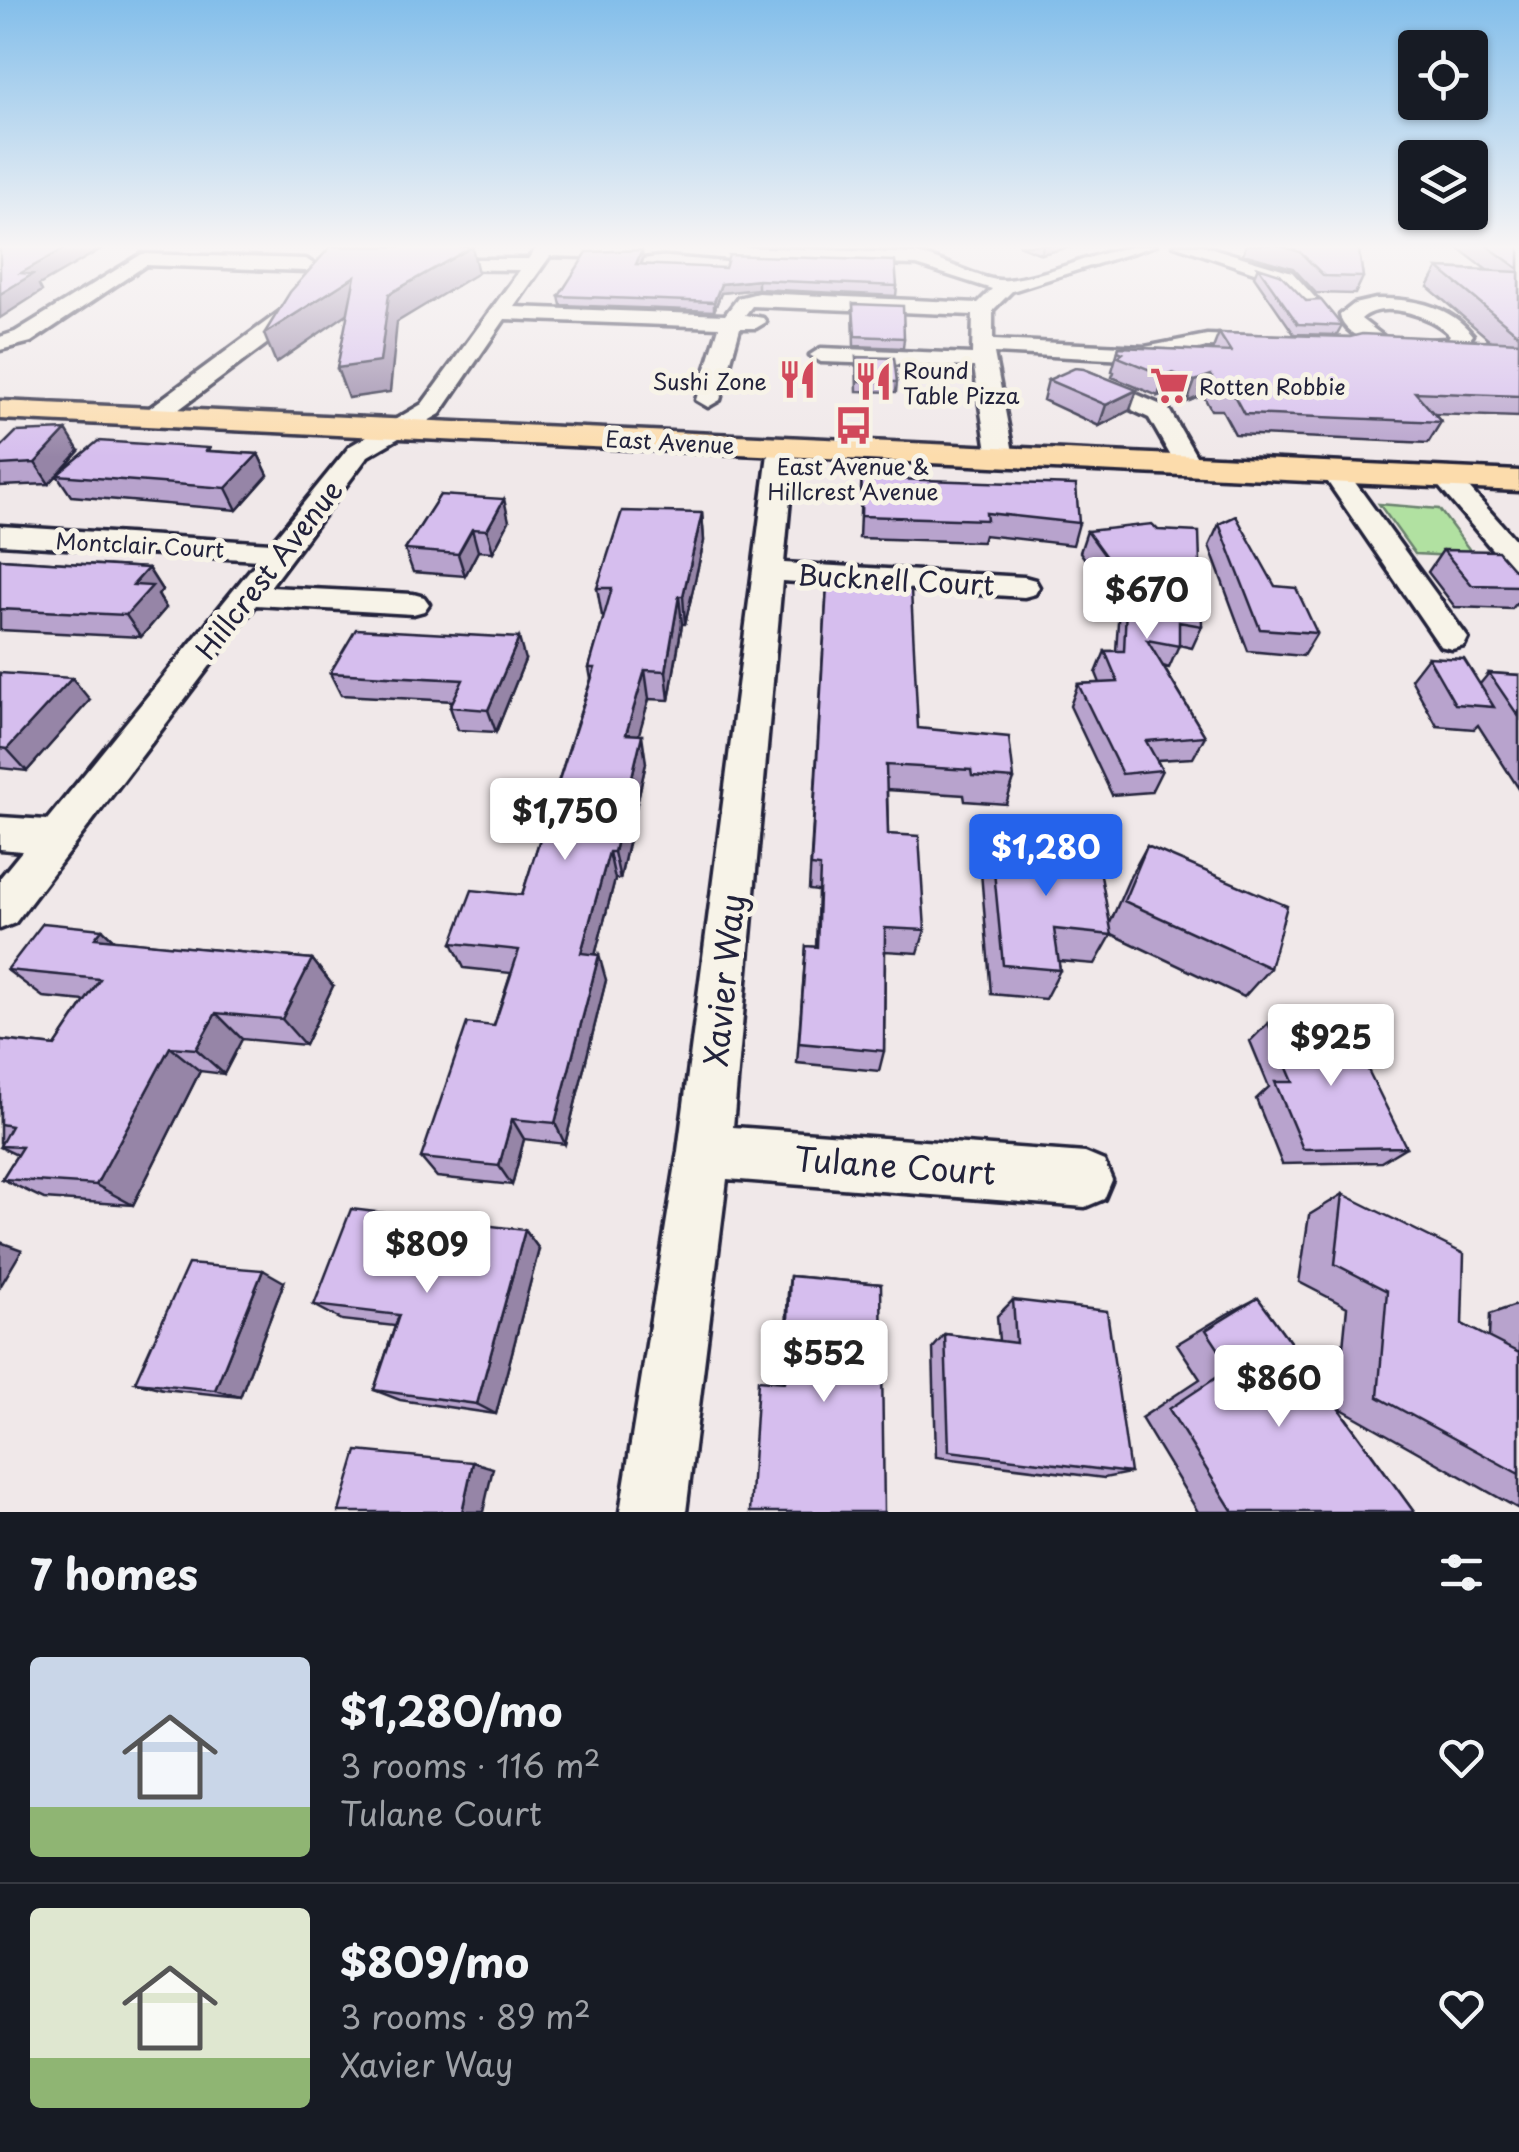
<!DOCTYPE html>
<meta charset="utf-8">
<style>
body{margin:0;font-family:"Playpen Sans",sans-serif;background:#20242c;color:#f1f3f6;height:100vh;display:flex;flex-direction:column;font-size:38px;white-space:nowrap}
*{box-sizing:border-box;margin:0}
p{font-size:32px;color:#9ea1a6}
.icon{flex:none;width:55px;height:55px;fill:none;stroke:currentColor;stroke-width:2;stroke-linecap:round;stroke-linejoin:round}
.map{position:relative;height:1512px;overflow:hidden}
.panel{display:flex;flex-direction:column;background:#171b24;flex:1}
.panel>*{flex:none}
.buttons{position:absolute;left:1398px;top:30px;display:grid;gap:20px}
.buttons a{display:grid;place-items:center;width:90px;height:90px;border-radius:10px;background:#171b24;box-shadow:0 2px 8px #0004;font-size:50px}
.price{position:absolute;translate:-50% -85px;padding:0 22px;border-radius:10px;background:#fff;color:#222;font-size:32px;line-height:65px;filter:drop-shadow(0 2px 5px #0008)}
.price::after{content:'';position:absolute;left:50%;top:60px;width:30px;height:22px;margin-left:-15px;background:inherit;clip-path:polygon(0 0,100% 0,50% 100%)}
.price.selected{background:#2563eb;color:#fff}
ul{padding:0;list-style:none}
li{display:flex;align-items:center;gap:30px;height:250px;padding:0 30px}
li+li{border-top:2px solid #363941}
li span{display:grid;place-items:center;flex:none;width:280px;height:200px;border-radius:10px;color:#555}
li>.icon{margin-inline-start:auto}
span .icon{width:120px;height:120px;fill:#fffc;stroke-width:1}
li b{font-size:42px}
h2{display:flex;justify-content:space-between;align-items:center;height:120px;padding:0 30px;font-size:42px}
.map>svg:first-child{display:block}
</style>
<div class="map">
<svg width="1519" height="1512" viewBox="0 0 1519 1512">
<rect width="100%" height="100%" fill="#f0e8e9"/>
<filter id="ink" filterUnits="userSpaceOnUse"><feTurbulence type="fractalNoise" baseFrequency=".01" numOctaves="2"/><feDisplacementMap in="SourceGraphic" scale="20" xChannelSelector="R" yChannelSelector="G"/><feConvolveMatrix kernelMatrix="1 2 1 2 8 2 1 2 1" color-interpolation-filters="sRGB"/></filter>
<g filter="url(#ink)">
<path fill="#b1e1a1" stroke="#6a826e" stroke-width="2.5" d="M 1379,504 L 1439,509 L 1475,557 L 1415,554 Z"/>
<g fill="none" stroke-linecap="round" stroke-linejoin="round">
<defs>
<path id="minor" d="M 539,245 C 663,245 788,247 913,254 C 942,256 981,283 1008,280 C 1059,274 1104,245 1156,245 L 1012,291 L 993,310 L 993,340 L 1145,347 L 1207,335 L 1268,337 L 1279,343 L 1268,349 L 1207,347 L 1145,361 L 994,353 L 1014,457 L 1001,465 L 988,457 L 974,367 L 821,362 L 810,355 L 821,348 L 972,354 L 973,315 L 752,306 L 745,315 L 763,318 L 766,322 L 756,328 L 740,328 L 720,400 L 708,407 L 696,400 L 719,327 L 505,319 L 440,414 L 368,456 L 270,587 L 413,594 L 424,597 L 429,604 L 424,611 L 413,614 L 256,605 L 15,923 L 0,929 L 0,878 L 22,851 L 0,849 L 0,817 L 47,820 L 258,560 L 0,544 L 0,526 L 271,543 L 350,446 L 422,404 L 520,270 L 425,269 L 418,267 L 418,259 L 528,259 ZM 663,253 L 755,261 L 917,265 L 992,289 L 978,303 L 758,293 L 738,298 L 725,315 L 514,307 L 550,256 L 620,258 Z
M 1174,245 L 1202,245 L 1292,272 L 1320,303 L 1310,309 L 1303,307 L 1278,280 Z
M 142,254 L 306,259 L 315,265 L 306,271 L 146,265 L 31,342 L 0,350 L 0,337 L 15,332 Z
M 301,296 L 311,302 L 285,330 L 162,422 L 144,422 L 141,417 L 144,412 Z
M 1376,299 C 1411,298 1450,305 1473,335 L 1461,350 L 1406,351 L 1403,346 L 1406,341 L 1447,339 L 1450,335 C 1431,315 1382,299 1361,319 L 1383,336 L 1372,342 C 1359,339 1342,329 1340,315 L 1354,304 Z
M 1088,373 L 1168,408 L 1202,466 L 1198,472 L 1180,472 L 1149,418 L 1080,385 L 1077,380 L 1080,375 Z
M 782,438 L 795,446 L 784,563 L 1024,577 L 1035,580 L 1039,587 L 1035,594 L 1024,597 L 782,581 L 733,1127 L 1085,1153 L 1104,1161 L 1112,1180 L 1104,1199 L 1085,1207 L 727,1179 L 686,1512 L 620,1512 L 678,1151 L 769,446 Z
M 1334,464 L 1343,466 L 1468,638 L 1464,646 L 1452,649 L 1440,646 L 1321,472 Z
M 1445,469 L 1454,471 L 1519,544 L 1519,571 L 1508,568 L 1436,483 L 1432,477 Z"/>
<path id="major" d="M 0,401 L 1519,471 L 1519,491 L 0,419 Z"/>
</defs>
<use href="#minor" stroke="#22223b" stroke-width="7"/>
<use href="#major" stroke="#22223b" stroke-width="7"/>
<use href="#minor" fill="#f7f3e8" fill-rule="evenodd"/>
<use href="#major" fill="#fcdcac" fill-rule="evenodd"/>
</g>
<path fill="#b8a3cd" stroke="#22223b" stroke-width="2.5" d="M 1018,245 L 1079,245 L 1041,254 Z
M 1246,245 L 1358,245 L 1363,277 L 1355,294 L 1316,293 L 1293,268 L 1243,254 Z
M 1454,245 L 1519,245 L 1519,417 L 1434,414 L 1441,422 L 1428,443 L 1235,434 L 1222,410 L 1211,410 L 1203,395 L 1187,402 L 1165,393 L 1158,396 L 1112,377 L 1114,372 L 1112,371 L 1119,347 L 1212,351 L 1219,333 L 1491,341 L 1428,287 L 1438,268 L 1487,270 Z
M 643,259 L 641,265 L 897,286 L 896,296 L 758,289 L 721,293 L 714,311 L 561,305 L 559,296 Z
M 1258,267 L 1342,326 L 1337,335 L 1294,334 L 1254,276 Z
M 853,304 L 904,338 L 903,348 L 854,346 Z
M 856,357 L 897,382 L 896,392 L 857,391 Z
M 1048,380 L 1130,410 L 1099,426 L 1043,400 Z
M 0,448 L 79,451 L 58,475 L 211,451 L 258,454 L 268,475 L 237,510 L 71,496 L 57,475 L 49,484 L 0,486 Z
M 862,466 L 896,479 L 1079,523 L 1073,545 L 984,535 L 982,542 L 859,538 Z
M 440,495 L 509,521 L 493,552 L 478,551 L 465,576 L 413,572 L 405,550 Z
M 702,513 L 704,541 L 685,624 L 682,624 L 669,700 L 649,699 L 638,735 L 646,763 L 620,879 L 615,879 L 595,955 L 606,980 L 565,1144 L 524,1139 L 512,1185 L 437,1177 L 421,1158 L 494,1026 L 511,973 L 464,968 L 452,943 L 522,895 L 591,679 L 589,668 L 604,616 L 602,616 L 597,588 Z
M 1219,524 L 1317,633 L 1303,656 L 1248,651 L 1209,546 Z
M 1087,531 L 1202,626 L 1192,648 L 1179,645 L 1169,668 L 1163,666 L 1205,736 L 1193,758 L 1157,760 L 1162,770 L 1151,792 L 1112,795 L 1070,706 L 1078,684 L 1100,683 L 1096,673 L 1105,651 L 1116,651 L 1119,607 L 1080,552 Z
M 1443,550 L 1519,575 L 1519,600 L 1512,609 L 1455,607 L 1428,572 Z
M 0,559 L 148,568 L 162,590 L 158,595 L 166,608 L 141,637 L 0,630 Z
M 827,585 L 918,728 L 1014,779 L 1006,804 L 965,801 L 964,795 L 887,790 L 888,834 L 925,930 L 918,953 L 885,951 L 884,1051 L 879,1071 L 797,1063 L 806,946 L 816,947 L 818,891 L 809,890 Z
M 1428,657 L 1480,684 L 1489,673 L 1519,675 L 1519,789 L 1478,725 L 1474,729 L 1437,726 L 1411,679 Z
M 525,660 L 496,732 L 458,730 L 450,707 L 453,701 L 341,695 L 330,673 Z
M 0,673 L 90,700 L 27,771 L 0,768 Z
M 991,840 L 1110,923 L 1130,877 L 1147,846 L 1270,968 L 1244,997 L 1112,934 L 1095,964 L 1058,961 L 1060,970 L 1045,999 L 991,994 L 981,872 Z
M 102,929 L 113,940 L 312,959 L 333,986 L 305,1045 L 242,1039 L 224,1074 L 200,1071 L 133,1205 L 44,1199 L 2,1179 L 17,1155 L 0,1147 L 1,1142 L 0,1142 L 0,1040 L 55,1046 L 85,1001 L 43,997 L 7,970 Z
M 1268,1023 L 1406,1147 L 1381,1162 L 1282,1164 L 1256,1099 L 1269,1087 L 1250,1041 Z
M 1343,1194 L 1462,1324 L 1489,1338 L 1490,1314 L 1519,1304 L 1519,1509 L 1338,1407 L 1414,1512 L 1198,1512 L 1141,1418 L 1200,1379 L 1177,1344 L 1227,1314 L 1258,1298 L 1337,1406 L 1347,1307 L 1299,1282 L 1309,1215 Z
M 525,1230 L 539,1249 L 496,1414 L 400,1400 L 374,1390 L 395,1326 L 342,1320 L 314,1305 Z
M 790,1276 L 881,1284 L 783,1382 L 788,1293 Z
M 284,1282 L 240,1397 L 163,1389 L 135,1382 Z
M 1013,1300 L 1130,1473 L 1104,1478 L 936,1457 L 933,1348 L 945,1334 L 999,1341 L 997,1316 Z"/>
<path fill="#9685a7" stroke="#22223b" stroke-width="2.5" d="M 71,245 L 108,245 L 39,285 L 42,291 L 0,318 L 0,294 L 21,273 Z
M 1043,245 L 1079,245 L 1041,254 Z
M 472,247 L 478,273 L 397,322 L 390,392 L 348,398 L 337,368 L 389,294 Z
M 642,250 L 643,259 L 637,273 L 636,264 Z
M 355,276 L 363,303 L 276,363 L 264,334 Z
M 758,280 L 758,289 L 721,293 L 714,311 L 714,302 L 721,284 Z
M 1173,373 L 1165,393 L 1158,396 L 1165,376 Z
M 1211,375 L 1203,395 L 1187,402 L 1195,381 Z
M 1137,390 L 1130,410 L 1099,426 L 1106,405 Z
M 66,430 L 79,451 L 49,484 L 35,463 Z
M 258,454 L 268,475 L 237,510 L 226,488 Z
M 504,499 L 509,521 L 493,552 L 487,530 Z
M 702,513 L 704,541 L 685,624 L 683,596 Z
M 472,529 L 478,551 L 465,576 L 458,554 Z
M 148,568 L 162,590 L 158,595 L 166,608 L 141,637 L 126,615 L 133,585 Z
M 679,596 L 682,624 L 669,700 L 666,671 Z
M 519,638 L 525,660 L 496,732 L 488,710 Z
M 645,670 L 649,699 L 631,762 L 626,734 Z
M 72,678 L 90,700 L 27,771 L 7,749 Z
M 642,735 L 646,763 L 620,879 L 614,852 Z
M 609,852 L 615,879 L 589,978 L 581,953 Z
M 102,929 L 132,957 L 95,938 Z
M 599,955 L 606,980 L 565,1144 L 555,1123 Z
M 312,959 L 333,986 L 305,1045 L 282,1019 Z
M 216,1013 L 242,1039 L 224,1074 L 196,1049 Z
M 170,1047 L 200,1071 L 133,1205 L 96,1185 Z
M 512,1119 L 524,1139 L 512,1185 L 499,1166 Z
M 525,1230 L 539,1249 L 496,1414 L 477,1404 Z
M 0,1242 L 22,1250 L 0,1287 Z
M 263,1270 L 284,1282 L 240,1397 L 215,1390 Z
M 473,1462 L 493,1468 L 483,1512 L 462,1512 Z"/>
<path fill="#d6beee" stroke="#22223b" stroke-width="2.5" d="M 0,245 L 71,245 L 21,273 L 33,274 L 0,294 Z
M 1277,245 L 1358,245 L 1363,277 L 1324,276 L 1300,252 Z
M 1486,245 L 1519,245 L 1519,269 Z
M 331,246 L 472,247 L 389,294 L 380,362 L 337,368 L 355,276 L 264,334 L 290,292 Z
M 642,250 L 636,264 L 725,268 L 729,255 L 895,261 L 897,286 L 758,280 L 721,284 L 714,302 L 559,296 L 587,252 Z
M 1258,267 L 1280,274 L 1306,301 L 1321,300 L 1342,326 L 1298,324 Z
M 1438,268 L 1519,272 L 1519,335 Z
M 853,304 L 903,306 L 904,338 L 855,336 Z
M 1219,333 L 1350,337 L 1362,334 L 1519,342 L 1519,396 L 1415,392 L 1441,422 L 1244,414 L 1231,390 L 1219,389 L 1211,375 L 1195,381 L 1173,373 L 1165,376 L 1118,357 L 1123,353 L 1118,351 L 1119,347 L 1231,352 Z
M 856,357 L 894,358 L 897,382 L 858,381 Z
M 1075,368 L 1084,369 L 1137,390 L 1106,405 L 1048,380 Z
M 66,430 L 35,463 L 0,465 L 0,448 L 16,432 Z
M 98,441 L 209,448 L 206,451 L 258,454 L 226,488 L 57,475 Z
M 862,466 L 895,468 L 896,479 L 1076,485 L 1079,523 L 986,513 L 987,520 L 861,516 Z
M 440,495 L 504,499 L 487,530 L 472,529 L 458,554 L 405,550 Z
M 622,511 L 702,513 L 683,596 L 679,596 L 666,671 L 645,670 L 626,734 L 642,735 L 614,852 L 609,852 L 581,953 L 599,955 L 555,1123 L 512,1119 L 499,1166 L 421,1158 L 467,1023 L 494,1026 L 519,950 L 452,943 L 472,890 L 522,895 L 595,668 L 589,668 L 612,588 L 597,588 Z
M 1236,516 L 1275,586 L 1296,588 L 1317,633 L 1260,629 L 1219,524 Z
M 1152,524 L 1158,530 L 1199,532 L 1202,626 L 1179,622 L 1179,646 L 1147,640 L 1205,736 L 1146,741 L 1162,770 L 1122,774 L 1078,684 L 1118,682 L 1105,651 L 1124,651 L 1127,586 L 1087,531 Z
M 1443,550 L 1498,551 L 1519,575 L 1519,586 L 1472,585 Z
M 0,559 L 148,568 L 133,585 L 152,586 L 126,615 L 0,609 Z
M 827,585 L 911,590 L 918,728 L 1009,737 L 1014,779 L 972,776 L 971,770 L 886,765 L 888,834 L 919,836 L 925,930 L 885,928 L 884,1051 L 799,1043 L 806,946 L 817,947 L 820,867 L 811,866 Z
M 356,629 L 519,638 L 488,710 L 450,707 L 463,680 L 330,673 Z
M 1428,657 L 1464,659 L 1494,707 L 1455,704 Z
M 0,673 L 72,678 L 7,749 L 0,748 Z
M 1489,673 L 1519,675 L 1519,717 Z
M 991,840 L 1096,849 L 1112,935 L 1054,929 L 1060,970 L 1003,965 Z
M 1147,846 L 1287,906 L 1270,968 L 1124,901 Z
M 43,923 L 102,929 L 95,938 L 312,959 L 282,1019 L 216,1013 L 196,1049 L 170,1047 L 96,1185 L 2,1179 L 22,1147 L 0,1146 L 11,1126 L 0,1124 L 0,1040 L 55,1046 L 100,979 L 7,970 Z
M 1344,1021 L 1406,1147 L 1303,1149 L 1275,1082 L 1293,1082 L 1268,1023 Z
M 1343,1194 L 1464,1254 L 1462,1324 L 1519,1353 L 1519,1474 L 1378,1397 L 1387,1291 L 1335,1264 Z
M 351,1209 L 525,1230 L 477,1404 L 374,1390 L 399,1315 L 314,1305 Z
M 188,1264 L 263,1270 L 215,1390 L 135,1382 Z
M 790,1276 L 881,1284 L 884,1512 L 750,1512 L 758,1380 L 785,1382 Z
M 1258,1298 L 1414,1512 L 1233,1512 L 1169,1409 L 1231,1368 L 1206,1330 Z
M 1013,1300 L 1107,1311 L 1130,1473 L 949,1451 L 945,1334 L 1016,1343 Z
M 357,1451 L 473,1462 L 462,1512 L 339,1512 Z"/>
</g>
<linearGradient id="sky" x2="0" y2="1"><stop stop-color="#83beea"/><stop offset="0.54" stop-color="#f8f5f5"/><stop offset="1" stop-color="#f8f5f5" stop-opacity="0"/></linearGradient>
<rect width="1519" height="457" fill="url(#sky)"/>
<defs>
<symbol id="restaurant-bare" viewBox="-9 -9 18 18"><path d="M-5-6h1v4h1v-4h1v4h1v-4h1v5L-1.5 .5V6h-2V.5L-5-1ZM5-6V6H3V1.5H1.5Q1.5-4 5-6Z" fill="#d1495b" stroke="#f7f3e8" stroke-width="2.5" paint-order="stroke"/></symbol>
<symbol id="supermarket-bare" viewBox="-9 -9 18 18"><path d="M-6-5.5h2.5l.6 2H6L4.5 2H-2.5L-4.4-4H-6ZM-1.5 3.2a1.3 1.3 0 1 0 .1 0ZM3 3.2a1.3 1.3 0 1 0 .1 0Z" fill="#d1495b" stroke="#f7f3e8" stroke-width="2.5" paint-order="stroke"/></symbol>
<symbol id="bus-bare" viewBox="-9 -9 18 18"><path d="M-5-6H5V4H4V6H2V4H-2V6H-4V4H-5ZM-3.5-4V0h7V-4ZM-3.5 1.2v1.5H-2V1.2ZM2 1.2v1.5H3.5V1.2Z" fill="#d1495b" stroke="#f7f3e8" stroke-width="2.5" paint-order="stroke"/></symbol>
</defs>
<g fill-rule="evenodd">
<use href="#restaurant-bare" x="770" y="352" width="55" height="55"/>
<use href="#restaurant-bare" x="846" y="354" width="55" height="55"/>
<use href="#supermarket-bare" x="1142" y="358" width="55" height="55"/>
<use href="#bus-bare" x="826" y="398" width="55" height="55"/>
</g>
<g text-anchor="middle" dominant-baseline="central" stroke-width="10" stroke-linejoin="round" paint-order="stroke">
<g font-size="22" fill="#22223b" stroke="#f7f3e8" text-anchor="start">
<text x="903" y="369">Round<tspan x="903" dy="25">Table Pizza</tspan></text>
<text x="767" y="380" text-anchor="end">Sushi Zone</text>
<text x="1199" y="385">Rotten Robbie</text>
<text x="853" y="465" text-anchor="middle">East Avenue &amp;<tspan x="853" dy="25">Hillcrest Avenue</tspan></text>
</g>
<g font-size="22" fill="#22223b" stroke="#f7f3e8">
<text transform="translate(670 441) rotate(3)">East Avenue</text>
<text transform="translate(140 544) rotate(3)">Montclair Court</text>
</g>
<g font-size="28" fill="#22223b" stroke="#f7f3e8">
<text transform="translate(268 569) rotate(-52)">Hillcrest Avenue</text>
<text transform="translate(896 579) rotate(3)">Bucknell Court</text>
</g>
<g font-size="32" fill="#22223b" stroke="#f7f3e8">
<text transform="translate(723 980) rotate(-84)">Xavier Way</text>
<text transform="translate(895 1165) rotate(4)">Tulane Court</text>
</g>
</g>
</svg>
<div class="buttons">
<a><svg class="icon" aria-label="locate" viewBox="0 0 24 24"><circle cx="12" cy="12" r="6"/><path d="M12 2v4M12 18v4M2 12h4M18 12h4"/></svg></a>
<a><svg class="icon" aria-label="layers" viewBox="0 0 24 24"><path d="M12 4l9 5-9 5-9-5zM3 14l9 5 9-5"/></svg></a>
</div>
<b class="price" style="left:1147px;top:642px">$670</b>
<b class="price" style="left:565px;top:863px">$1,750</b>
<b class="price selected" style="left:1046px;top:899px">$1,280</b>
<b class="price" style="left:1331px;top:1089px">$925</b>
<b class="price" style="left:427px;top:1296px">$809</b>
<b class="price" style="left:824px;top:1405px">$552</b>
<b class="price" style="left:1279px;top:1430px">$860</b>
</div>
<section class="panel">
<h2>7 homes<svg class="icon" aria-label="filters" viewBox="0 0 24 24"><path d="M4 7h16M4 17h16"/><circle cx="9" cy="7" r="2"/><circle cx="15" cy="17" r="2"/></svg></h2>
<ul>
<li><span style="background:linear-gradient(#c9d6e8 75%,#8fb573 0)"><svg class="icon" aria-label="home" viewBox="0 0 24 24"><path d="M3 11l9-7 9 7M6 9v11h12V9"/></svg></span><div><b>$1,280/mo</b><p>3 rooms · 116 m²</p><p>Tulane Court</p></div><svg class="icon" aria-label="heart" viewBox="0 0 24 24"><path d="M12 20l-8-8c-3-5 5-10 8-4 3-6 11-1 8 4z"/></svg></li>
<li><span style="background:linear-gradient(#dfe7d0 75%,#8fb573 0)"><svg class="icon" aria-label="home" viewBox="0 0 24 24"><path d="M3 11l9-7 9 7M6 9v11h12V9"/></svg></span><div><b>$809/mo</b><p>3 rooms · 89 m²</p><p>Xavier Way</p></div><svg class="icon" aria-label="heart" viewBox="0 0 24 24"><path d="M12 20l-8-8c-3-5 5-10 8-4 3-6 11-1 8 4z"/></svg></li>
</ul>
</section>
